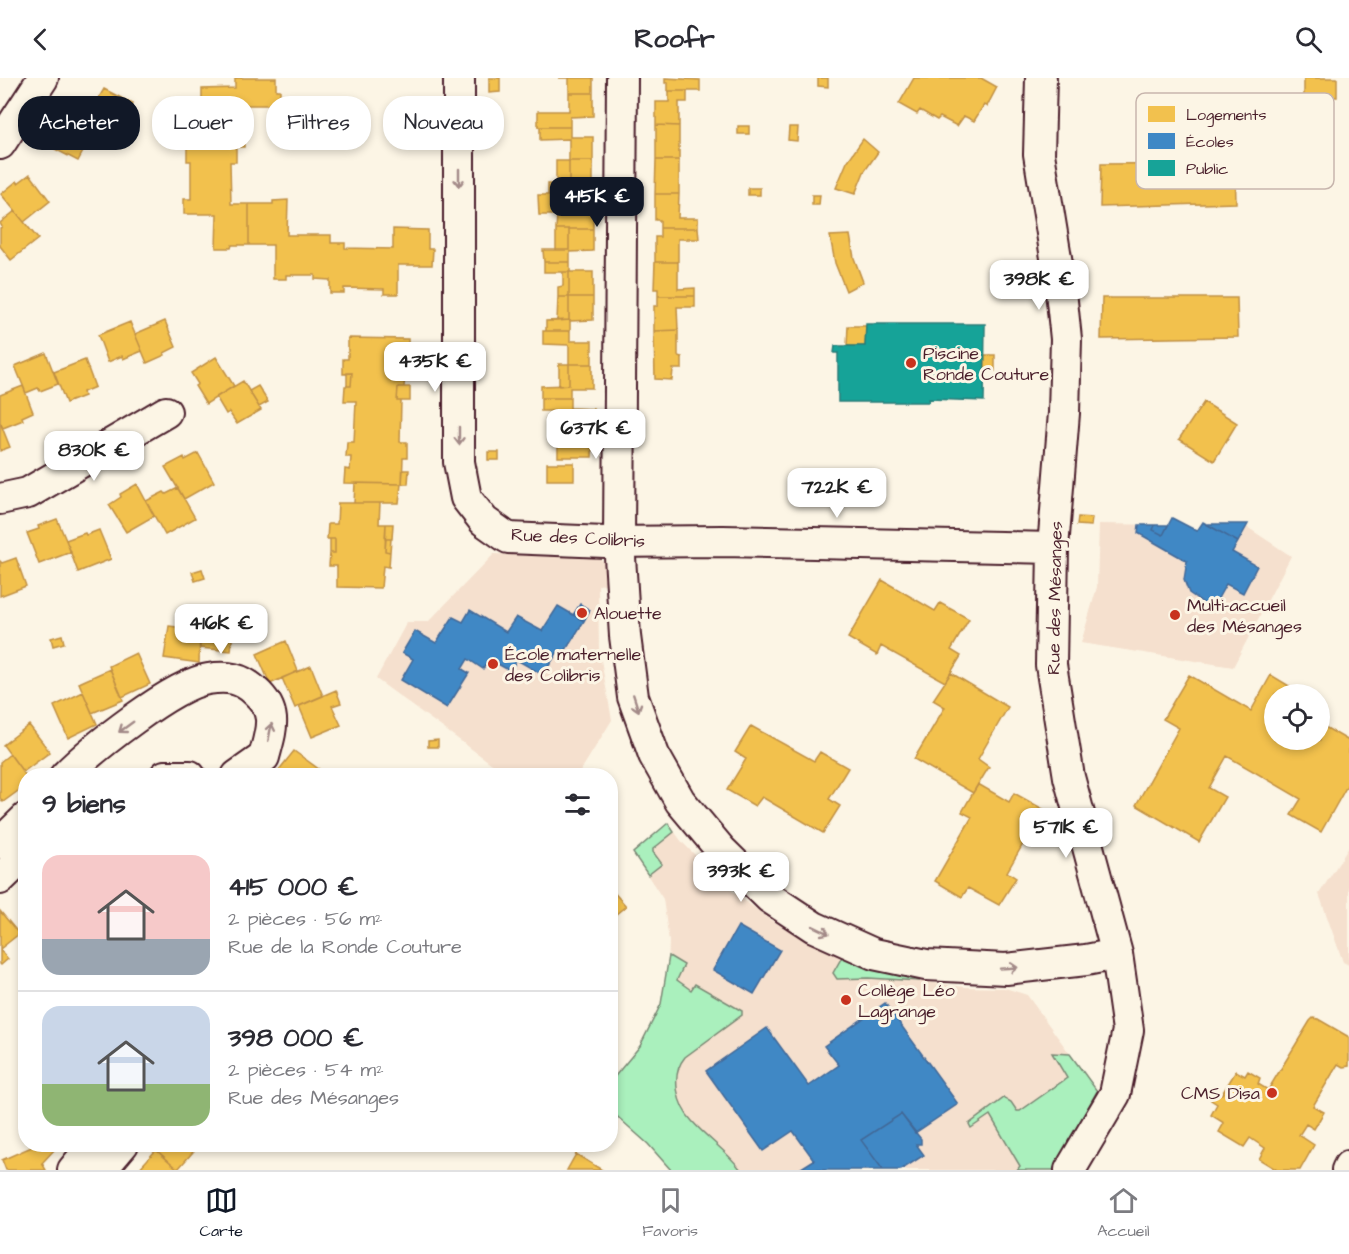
<!DOCTYPE html>
<html lang="fr">
<meta charset="utf-8">
<style>
body{margin:0;font-family:"Architects Daughter",sans-serif;background:#f7f7f7;color:#2b2b33;height:100vh;display:flex;flex-direction:column;font-size:22px;white-space:nowrap}
*{box-sizing:border-box;margin:0}
p{font-size:20px;color:#7c7c81}
.icon{flex:none;width:33px;height:33px;fill:none;stroke:currentColor;stroke-width:2;stroke-linecap:round;stroke-linejoin:round}
.map{position:relative;flex:1;overflow:hidden}
.panel{position:absolute;left:18px;top:690px;width:600px;height:384px;display:flex;flex-direction:column;background:#fff;border-radius:24px;box-shadow:0 3px 9px #0003}
.panel>*{flex:none}
.guide{position:absolute;left:18px;top:18px;width:600px;height:54px;display:flex;gap:12px}
.fabs{position:absolute;left:1264px;top:606px;display:grid;gap:12px}
.fabs a{display:grid;place-items:center;width:66px;height:66px;border-radius:50%;background:#fff;box-shadow:0 3px 9px #0003;font-size:30px}
.price{position:absolute;translate:-50% -51px;padding:0 14px;border-radius:12px;background:#fff;color:#222;font-size:20px;line-height:39px;filter:drop-shadow(0 2px 3px #0008)}
.price::after{content:'';position:absolute;left:50%;top:36px;width:18px;height:14px;margin-left:-9px;background:inherit;clip-path:polygon(0 0,100% 0,50% 100%)}
.price.current{background:#111827;color:#fff}
ul{padding:0;list-style:none}
li{display:flex;align-items:center;gap:18px;height:150px;padding:0 24px}
li+li{border-top:2px solid #e1e1e2}
li span{display:grid;place-items:center;flex:none;width:168px;height:120px;border-radius:18px;color:#555}
li>.icon{margin-inline-start:auto}
span .icon{width:72px;height:72px;fill:#fffc;stroke-width:1}
li b{font-size:26px}
h2{display:flex;justify-content:space-between;align-items:center;height:72px;padding:0 24px;font-size:26px}
.pill{padding:0 21px;border-radius:24px;background:#fff;box-shadow:0 3px 9px #0003;font-size:21px;line-height:54px}
.pill.current{background:#111827;color:#fff}
header{display:flex;justify-content:space-between;align-items:center;height:78px;padding:0 24px;background:#fff;font-size:27px;font-weight:700}
.dock{display:flex;justify-content:space-around;align-items:center;height:84px;border-top:2px solid #e1e1e2;background:#fff;font-size:16px;color:#7c7c81}
.dock a{display:grid;justify-items:center;gap:3px}
.dock .current{color:#111827}
.map>svg:first-child{display:block}
</style>
<header><svg class="icon" aria-label="back" viewBox="0 0 24 24"><path d="M15 5l-7 7 7 7"/></svg>Roofr<svg class="icon" aria-label="search" viewBox="0 0 24 24"><circle cx="10" cy="10" r="6"/><path d="M15 15l6 6"/></svg></header>
<div class="map">
<svg width="1349" height="1092" viewBox="0 0 1349 1092">
<rect width="100%" height="100%" fill="#fcf5e5"/>
<filter id="ink" filterUnits="userSpaceOnUse"><feTurbulence type="fractalNoise" baseFrequency=".0167" numOctaves="2"/><feDisplacementMap in="SourceGraphic" scale="12" xChannelSelector="R" yChannelSelector="G"/><feConvolveMatrix kernelMatrix="1 2 1 2 8 2 1 2 1" color-interpolation-filters="sRGB"/></filter>
<g filter="url(#ink)">
<path fill="#f5e0ce" d="M 1172,440 L 1197,453 L 1203,444 L 1206,446 L 1248,446 L 1247,449 L 1291,478 L 1233,589 L 1081,565 L 1097,509 L 1099,446 L 1168,447 Z
M 494,476 L 598,479 L 605,485 L 609,506 L 598,507 L 599,571 L 612,642 L 578,697 L 507,697 L 376,601 L 407,544 L 428,544 Z
M 668,745 L 682,764 L 727,809 L 769,841 L 822,871 L 873,891 L 920,903 L 964,909 L 1005,910 L 1027,917 L 1097,1013 L 1053,1092 L 671,1092 L 648,1066 L 611,1033 L 611,1003 L 640,968 L 661,926 L 668,894 L 669,863 L 663,821 L 633,775 Z
M 1349,769 L 1349,887 L 1343,884 L 1319,816 Z"/>
<path fill="#aaf0bd" stroke="#7a8874" stroke-width="1.5" d="M 668,745 L 674,754 L 653,771 L 653,774 L 662,786 L 648,797 L 633,775 Z
M 669,878 L 684,887 L 677,902 L 691,912 L 695,906 L 742,933 L 742,937 L 685,979 C 670,997 677,1027 692,1043 C 708,1061 727,1073 741,1092 L 671,1092 L 648,1066 L 611,1033 L 611,1003 L 640,968 L 661,926 Z
M 842,879 L 873,891 L 920,903 L 868,900 L 837,901 L 833,895 Z
M 1052,975 L 1070,976 L 1097,1013 L 1053,1092 L 1017,1092 L 1020,1088 L 990,1037 L 971,1050 L 969,1046 L 1004,1020 L 1011,1024 L 1017,1033 L 1020,1033 L 1067,1000 Z"/>
<path fill="#f2c14e" stroke="#c09044" stroke-width="1.5" d="M 235,0 L 276,0 L 276,12 L 280,12 L 280,27 L 244,27 L 244,69 L 236,69 L 236,84 L 230,84 L 231,126 L 249,126 L 249,167 L 232,167 L 231,170 L 216,170 L 217,136 L 184,136 L 184,121 L 191,121 L 191,83 L 187,83 L 187,69 L 200,69 L 201,55 L 205,55 L 206,26 L 202,26 L 202,11 L 235,10 Z
M 489,0 L 500,0 L 500,14 L 489,15 Z
M 559,0 L 593,0 L 593,15 L 569,15 L 569,0 Z
M 665,0 L 700,2 L 700,13 L 668,13 L 668,5 L 665,5 Z
M 818,0 L 828,0 L 828,9 L 818,8 Z
M 914,0 L 981,0 L 997,9 L 987,28 L 984,27 L 974,43 L 964,38 L 957,48 L 940,39 L 937,42 L 920,32 L 917,36 L 899,26 Z
M 1304,0 L 1337,0 L 1337,19 L 1304,19 Z
M 104,11 L 133,26 L 117,57 L 85,40 L 95,22 L 97,23 Z
M 669,13 L 687,13 L 687,24 L 679,24 L 679,48 L 656,47 L 656,24 L 669,24 Z
M 569,15 L 593,15 L 593,38 L 570,39 L 570,49 L 538,49 L 538,33 L 569,33 Z
M 66,30 L 97,47 L 78,83 L 49,68 L 59,48 L 57,47 Z
M 656,47 L 679,48 L 679,82 L 656,82 Z
M 738,48 L 749,48 L 749,56 L 738,56 Z
M 540,49 L 570,49 L 570,59 L 593,59 L 593,83 L 569,83 L 569,61 L 540,62 Z
M 789,49 L 798,49 L 797,63 L 788,62 Z
M 863,61 L 878,74 L 864,94 L 855,116 L 836,110 L 847,84 Z
M 656,82 L 679,82 L 679,116 L 655,116 Z
M 556,83 L 569,83 L 569,106 L 556,106 Z
M 569,83 L 593,83 L 593,107 L 570,107 L 570,117 L 548,117 L 548,106 L 569,106 Z
M 1235,85 L 1236,125 L 1100,129 L 1101,86 Z
M 30,96 L 50,123 L 24,144 L 1,116 L 17,103 L 18,105 Z
M 748,110 L 760,110 L 760,117 L 748,117 Z
M 655,116 L 679,116 L 678,140 L 698,140 L 698,150 L 660,150 L 660,142 L 655,142 Z
M 538,117 L 570,117 L 570,127 L 593,126 L 593,151 L 556,151 L 557,137 L 539,137 Z
M 812,117 L 820,117 L 819,127 L 812,127 Z
M 288,122 L 287,157 L 331,157 L 331,165 L 345,165 L 345,170 L 393,171 L 393,151 L 428,152 L 428,171 L 433,171 L 432,187 L 398,187 L 398,216 L 384,216 L 384,211 L 344,210 L 344,215 L 330,215 L 330,202 L 315,201 L 315,197 L 286,197 L 286,201 L 273,201 L 273,167 L 249,167 L 249,126 L 273,126 L 273,123 Z
M 15,133 L 38,161 L 11,182 L 0,168 L 0,150 L 2,149 L 0,145 Z
M 660,150 L 698,150 L 699,161 L 678,161 L 678,184 L 655,184 L 655,159 L 660,159 Z
M 556,151 L 569,151 L 569,172 L 556,172 Z
M 569,151 L 593,151 L 593,173 L 570,174 L 570,184 L 544,184 L 543,172 L 569,172 Z
M 850,157 L 854,180 L 863,204 L 846,213 L 835,185 L 830,158 Z
M 544,184 L 570,184 L 570,194 L 544,194 Z
M 655,184 L 678,184 L 678,211 L 695,210 L 695,218 L 658,218 L 658,211 L 654,211 Z
M 563,194 L 569,194 L 569,219 L 558,219 L 558,209 L 563,208 Z
M 569,194 L 593,194 L 593,219 L 569,219 Z
M 658,218 L 695,218 L 695,229 L 677,229 L 678,252 L 654,253 L 654,228 L 658,228 Z
M 558,219 L 569,219 L 569,242 L 557,243 Z
M 569,219 L 593,219 L 593,242 L 570,243 L 570,253 L 546,253 L 546,243 L 569,242 Z
M 1102,220 L 1237,220 L 1238,259 L 1101,261 Z
M 165,243 L 176,269 L 164,275 L 165,277 L 147,285 L 135,256 Z
M 130,244 L 142,273 L 123,281 L 122,278 L 108,284 L 98,257 Z
M 848,248 L 866,248 L 865,268 L 847,268 Z
M 678,252 L 678,278 L 682,279 L 682,291 L 673,291 L 672,302 L 655,301 L 654,253 Z
M 543,253 L 570,253 L 570,263 L 592,263 L 592,286 L 569,286 L 569,267 L 543,266 Z
M 348,260 L 408,261 L 408,281 L 413,281 L 412,296 L 405,295 L 404,309 L 398,309 L 397,323 L 401,323 L 400,364 L 407,364 L 407,380 L 403,380 L 402,406 L 344,405 L 345,391 L 350,392 L 351,379 L 346,379 L 347,364 L 354,364 L 356,323 L 344,323 L 345,308 L 351,308 L 352,295 L 343,296 L 343,281 L 348,281 Z
M 46,275 L 58,306 L 40,313 L 38,310 L 26,315 L 15,288 Z
M 985,277 L 995,277 L 995,293 L 985,293 Z
M 216,279 L 234,308 L 206,326 L 195,308 L 198,306 L 191,295 Z
M 85,282 L 95,309 L 83,314 L 84,318 L 66,325 L 54,294 Z
M 559,286 L 569,286 L 569,307 L 559,308 Z
M 569,286 L 592,286 L 592,310 L 570,310 L 570,320 L 541,320 L 541,308 L 569,307 Z
M 347,295 L 352,295 L 351,308 L 347,308 Z
M 243,303 L 261,332 L 237,346 L 229,334 L 226,336 L 216,319 Z
M 23,308 L 33,334 L 22,339 L 23,342 L 3,350 L 0,344 L 0,317 Z
M 258,308 L 268,324 L 259,329 L 249,313 Z
M 398,309 L 410,309 L 410,323 L 397,323 Z
M 541,320 L 570,320 L 570,330 L 593,331 L 593,354 L 554,355 L 554,333 L 541,333 Z
M 1204,324 L 1237,345 L 1214,383 L 1179,361 Z
M 0,344 L 10,369 L 0,373 Z
M 593,354 L 592,379 L 558,379 L 558,367 L 569,367 L 569,355 Z
M 554,355 L 569,355 L 569,367 L 555,367 Z
M 488,374 L 499,374 L 499,382 L 488,382 Z
M 198,375 L 214,404 L 184,421 L 165,389 L 184,379 L 185,382 Z
M 547,385 L 574,385 L 574,402 L 547,402 Z
M 403,392 L 409,392 L 408,406 L 402,406 Z
M 355,405 L 401,406 L 399,425 L 354,425 Z
M 137,406 L 154,438 L 126,454 L 109,427 L 121,419 L 120,416 Z
M 178,410 L 195,440 L 165,457 L 146,423 L 164,414 L 166,416 Z
M 338,425 L 380,425 L 379,446 L 386,446 L 385,473 L 390,474 L 389,489 L 383,488 L 381,510 L 337,509 L 337,488 L 329,488 L 330,475 L 335,475 L 335,461 L 327,461 L 328,446 L 337,446 Z
M 1078,439 L 1092,440 L 1091,448 L 1077,447 Z
M 57,441 L 71,474 L 39,486 L 27,455 L 39,451 L 38,448 Z
M 386,446 L 393,446 L 392,461 L 385,461 Z
M 99,452 L 111,481 L 78,494 L 66,462 L 85,455 L 86,457 Z
M 330,461 L 335,461 L 335,475 L 330,475 Z
M 386,461 L 391,461 L 390,474 L 385,473 Z
M 16,480 L 26,508 L 0,518 L 0,483 L 2,485 Z
M 202,491 L 205,500 L 195,503 L 192,494 Z
M 882,502 L 935,533 L 940,525 L 969,541 L 951,572 L 961,578 L 945,604 L 881,568 L 877,577 L 848,560 Z
M 205,530 L 216,531 L 215,539 L 234,541 L 231,573 L 200,570 L 200,552 Z
M 197,538 L 203,539 L 200,552 L 194,551 Z
M 169,548 L 200,552 L 199,585 L 164,580 Z
M 62,557 L 64,565 L 53,568 L 51,560 Z
M 286,563 L 298,593 L 270,606 L 257,576 Z
M 136,575 L 150,606 L 122,619 L 109,588 Z
M 311,588 L 323,618 L 295,630 L 282,600 Z
M 110,591 L 123,622 L 92,635 L 79,605 Z
M 951,595 L 1008,629 L 978,681 L 989,689 L 973,715 L 914,681 L 945,629 L 933,622 Z
M 1189,597 L 1251,633 L 1271,597 L 1299,614 L 1297,616 L 1275,616 L 1275,662 L 1320,662 L 1320,646 L 1349,663 L 1349,704 L 1321,754 L 1291,737 L 1301,721 L 1227,678 L 1209,710 L 1225,719 L 1199,764 L 1136,727 L 1179,650 L 1163,641 Z
M 336,612 L 341,625 L 332,628 L 341,647 L 312,659 L 299,628 Z
M 83,614 L 97,646 L 68,660 L 54,628 Z
M 29,647 L 50,674 L 23,694 L 3,667 Z
M 751,648 L 814,683 L 820,674 L 848,690 L 829,721 L 840,728 L 823,755 L 762,719 L 755,728 L 727,712 L 746,681 L 735,674 Z
M 438,662 L 438,669 L 428,669 L 428,663 Z
M 294,673 L 320,692 L 316,698 L 274,698 Z
M 10,676 L 26,698 L 26,707 L 3,724 L 0,720 L 0,684 Z
M 978,706 L 1009,724 L 1014,715 L 1043,731 L 1007,794 L 1016,800 L 999,827 L 968,810 L 962,819 L 935,803 L 972,739 L 962,734 Z
M 610,810 L 626,828 L 610,841 Z
M 0,833 L 19,856 L 0,871 Z
M 0,872 L 8,881 L 1,887 L 0,886 Z
M 1313,940 L 1318,941 L 1349,959 L 1349,988 L 1343,989 L 1338,986 L 1313,1028 L 1324,1034 L 1314,1051 L 1306,1046 L 1299,1057 L 1314,1067 L 1300,1092 L 1277,1092 L 1259,1081 L 1265,1070 L 1250,1060 L 1244,1069 L 1219,1054 L 1224,1045 L 1211,1037 L 1217,1026 L 1211,1022 L 1217,1013 L 1222,1016 L 1236,993 L 1245,998 L 1248,993 L 1260,1000 L 1258,1006 L 1268,1012 L 1310,943 Z
M 33,1066 L 53,1066 L 56,1070 L 42,1085 L 46,1092 L 6,1092 L 2,1082 L 34,1068 Z
M 157,1066 L 200,1066 L 178,1091 L 154,1070 Z
M 156,1072 L 178,1091 L 180,1092 L 138,1092 Z
M 576,1076 L 602,1092 L 567,1092 Z"/>
<path fill="#3f88c5" stroke="#426897" stroke-width="1.5" d="M 1172,440 L 1197,453 L 1203,444 L 1238,464 L 1232,474 L 1257,488 L 1243,515 L 1226,506 L 1212,531 L 1189,515 L 1184,502 L 1187,483 L 1138,455 L 1139,447 L 1155,447 L 1153,452 L 1163,457 Z
M 1206,446 L 1248,446 L 1238,464 Z
M 1155,447 L 1168,447 L 1163,457 L 1153,452 Z
M 580,526 L 590,532 L 584,543 L 573,537 Z
M 558,528 L 584,543 L 564,575 L 559,572 L 543,597 L 517,582 L 510,593 L 489,581 L 483,591 L 468,581 L 462,591 L 469,595 L 447,630 L 401,602 L 413,581 L 402,575 L 415,553 L 436,565 L 453,539 L 463,544 L 470,532 L 506,554 L 516,539 L 542,553 Z
M 738,848 L 780,872 L 754,916 L 713,892 Z
M 885,925 L 958,1026 L 915,1055 L 901,1036 L 861,1062 L 883,1092 L 798,1092 L 814,1082 L 793,1053 L 763,1073 L 706,993 L 767,950 L 809,1008 L 839,987 L 824,968 Z
M 901,1036 L 921,1061 L 921,1066 L 916,1066 L 924,1077 L 901,1092 L 883,1092 L 861,1062 Z"/>
<path fill="#17a398" stroke="#267b77" stroke-width="1.5" d="M 866,246 L 985,246 L 984,323 L 929,321 L 929,324 L 838,324 L 838,275 L 834,275 L 835,268 L 865,268 Z"/>
<g fill="none" stroke-linecap="round" stroke-linejoin="round">
<defs>
<path id="minor" d="M 459,0 L 459,384 L 466,420 L 484,443 L 508,460 L 605,464 L 723,463 L 1053,470
M 622,0 L 619,463 L 625,558 L 633,619 L 654,677 L 680,723 L 721,772 L 770,820 L 814,849 L 874,876 L 926,887 L 1006,891 L 1086,882 L 1117,876
M 1041,0 L 1039,76 L 1060,204 L 1066,261 L 1064,335 L 1053,470 L 1051,587 L 1069,699 L 1117,876 L 1128,952 L 1115,1016 L 1070,1092
M 0,66 L 43,0
M 0,421 L 28,415 L 166,334
M 65,698 C 92,671 173,606 208,601 C 228,598 241,600 255,613 C 279,634 271,652 264,679 L 237,698
M 165,698 L 190,698
M 0,765 L 26,740
M 0,801 L 26,776
M 73,1092 L 94,1066
M 101,1092 L 123,1066
M 1347,1092 L 1349,1088"/>
</defs>
<use href="#minor" stroke="#4a1f2b" stroke-width="34"/>
<use href="#minor" stroke="#fcf5e5" stroke-width="30"/>
</g>
<defs><path id="oneway-shaft" d="M-6 0H5M1.5-3L5.5 0L1.5 3" fill="none" stroke-width="1.6" stroke-linecap="round" stroke-linejoin="round" transform="scale(1.5)"/></defs>
<g stroke="#a38a88">
<use href="#oneway-shaft" transform="translate(459 100) rotate(90)"/>
<use href="#oneway-shaft" transform="translate(459 358) rotate(90)"/>
<use href="#oneway-shaft" transform="translate(636 625) rotate(72)"/>
<use href="#oneway-shaft" transform="translate(126 649) rotate(144)"/>
<use href="#oneway-shaft" transform="translate(270 654) rotate(-79)"/>
<use href="#oneway-shaft" transform="translate(821 852) rotate(26)"/>
<use href="#oneway-shaft" transform="translate(1009 890) rotate(-4)"/>
</g>
</g>
<g fill="#c8321e" stroke="#fcf5e5" stroke-width="2">
<circle cx="911" cy="285" r="6"/>
<circle cx="582" cy="535" r="6"/>
<circle cx="1175" cy="537" r="6"/>
<circle cx="493" cy="586" r="6"/>
<circle cx="846" cy="922" r="6"/>
<circle cx="1272" cy="1015" r="6"/>
</g>
<g text-anchor="middle" dominant-baseline="central" stroke-width="6" stroke-linejoin="round" paint-order="stroke">
<g font-size="18" fill="#4a1f2b" stroke="#fcf5e5" text-anchor="start">
<text x="923" y="275">Piscine<tspan x="923" dy="21">Ronde Couture</tspan></text>
<text x="1187" y="527">Multi-accueil<tspan x="1187" dy="21">des Mésanges</tspan></text>
<text x="594" y="535">Alouette</text>
<text x="505" y="576">École maternelle<tspan x="505" dy="21">des Colibris</tspan></text>
<text x="858" y="912">Collège Léo<tspan x="858" dy="21">Lagrange</tspan></text>
<text x="1260" y="1015" text-anchor="end">CMS Disa</text>
</g>
<g font-size="18" fill="#4a1f2b" stroke="#fcf5e5">
<text transform="translate(578 460) rotate(3)">Rue des Colibris</text>
<text transform="translate(1055 520) rotate(-89)">Rue des Mésanges</text>
</g>
</g>
<rect x="1136" y="15" width="198" height="96" rx="9" fill="#fcf5e5" stroke="#c7b5ad" stroke-width="1.5"/>
<rect x="1148" y="28" width="27" height="16" fill="#f2c14e"/>
<rect x="1148" y="55" width="27" height="16" fill="#3f88c5"/>
<rect x="1148" y="82" width="27" height="16" fill="#17a398"/>
<g font-size="16" fill="#4a1f2b">
<text x="1186" y="42">Logements</text>
<text x="1186" y="69">Écoles</text>
<text x="1186" y="96">Public</text>
</g>
</svg>
<div class="fabs">
<a><svg class="icon" aria-label="locate" viewBox="0 0 24 24"><circle cx="12" cy="12" r="6"/><path d="M12 2v4M12 18v4M2 12h4M18 12h4"/></svg></a>
</div>
<b class="price current" style="left:597px;top:150px">415K €</b>
<b class="price" style="left:1039px;top:233px">398K €</b>
<b class="price" style="left:435px;top:315px">435K €</b>
<b class="price" style="left:596px;top:382px">637K €</b>
<b class="price" style="left:94px;top:404px">830K €</b>
<b class="price" style="left:837px;top:441px">722K €</b>
<b class="price" style="left:221px;top:577px">416K €</b>
<b class="price" style="left:1066px;top:781px">571K €</b>
<b class="price" style="left:741px;top:825px">393K €</b>
<div class="guide">
<a class="pill current">Acheter</a>
<a class="pill">Louer</a>
<a class="pill">Filtres</a>
<a class="pill">Nouveau</a>
</div>
<section class="panel">
<h2>9 biens<svg class="icon" aria-label="filters" viewBox="0 0 24 24"><path d="M4 7h16M4 17h16"/><circle cx="9" cy="7" r="2"/><circle cx="15" cy="17" r="2"/></svg></h2>
<ul>
<li><span style="background:linear-gradient(#f6c9c9 70%,#9aa5b1 0)"><svg class="icon" aria-label="home" viewBox="0 0 24 24"><path d="M3 11l9-7 9 7M6 9v11h12V9"/></svg></span><div><b>415 000 €</b><p>2 pièces · 56 m²</p><p>Rue de la Ronde Couture</p></div></li>
<li><span style="background:linear-gradient(#c9d6e8 65%,#8fb573 0)"><svg class="icon" aria-label="home" viewBox="0 0 24 24"><path d="M3 11l9-7 9 7M6 9v11h12V9"/></svg></span><div><b>398 000 €</b><p>2 pièces · 54 m²</p><p>Rue des Mésanges</p></div></li>
</ul>
</section>
</div>
<nav class="dock">
<a class="current"><svg class="icon" aria-label="map" viewBox="0 0 24 24"><path d="M3 6l6-2 6 2 6-2v14l-6 2-6-2-6 2zM9 4v14M15 6v14"/></svg>Carte</a>
<a><svg class="icon" aria-label="saved" viewBox="0 0 24 24"><path d="M7 4h10v16l-5-4-5 4z"/></svg>Favoris</a>
<a><svg class="icon" aria-label="home" viewBox="0 0 24 24"><path d="M3 11l9-7 9 7M6 9v11h12V9"/></svg>Accueil</a>
</nav>
